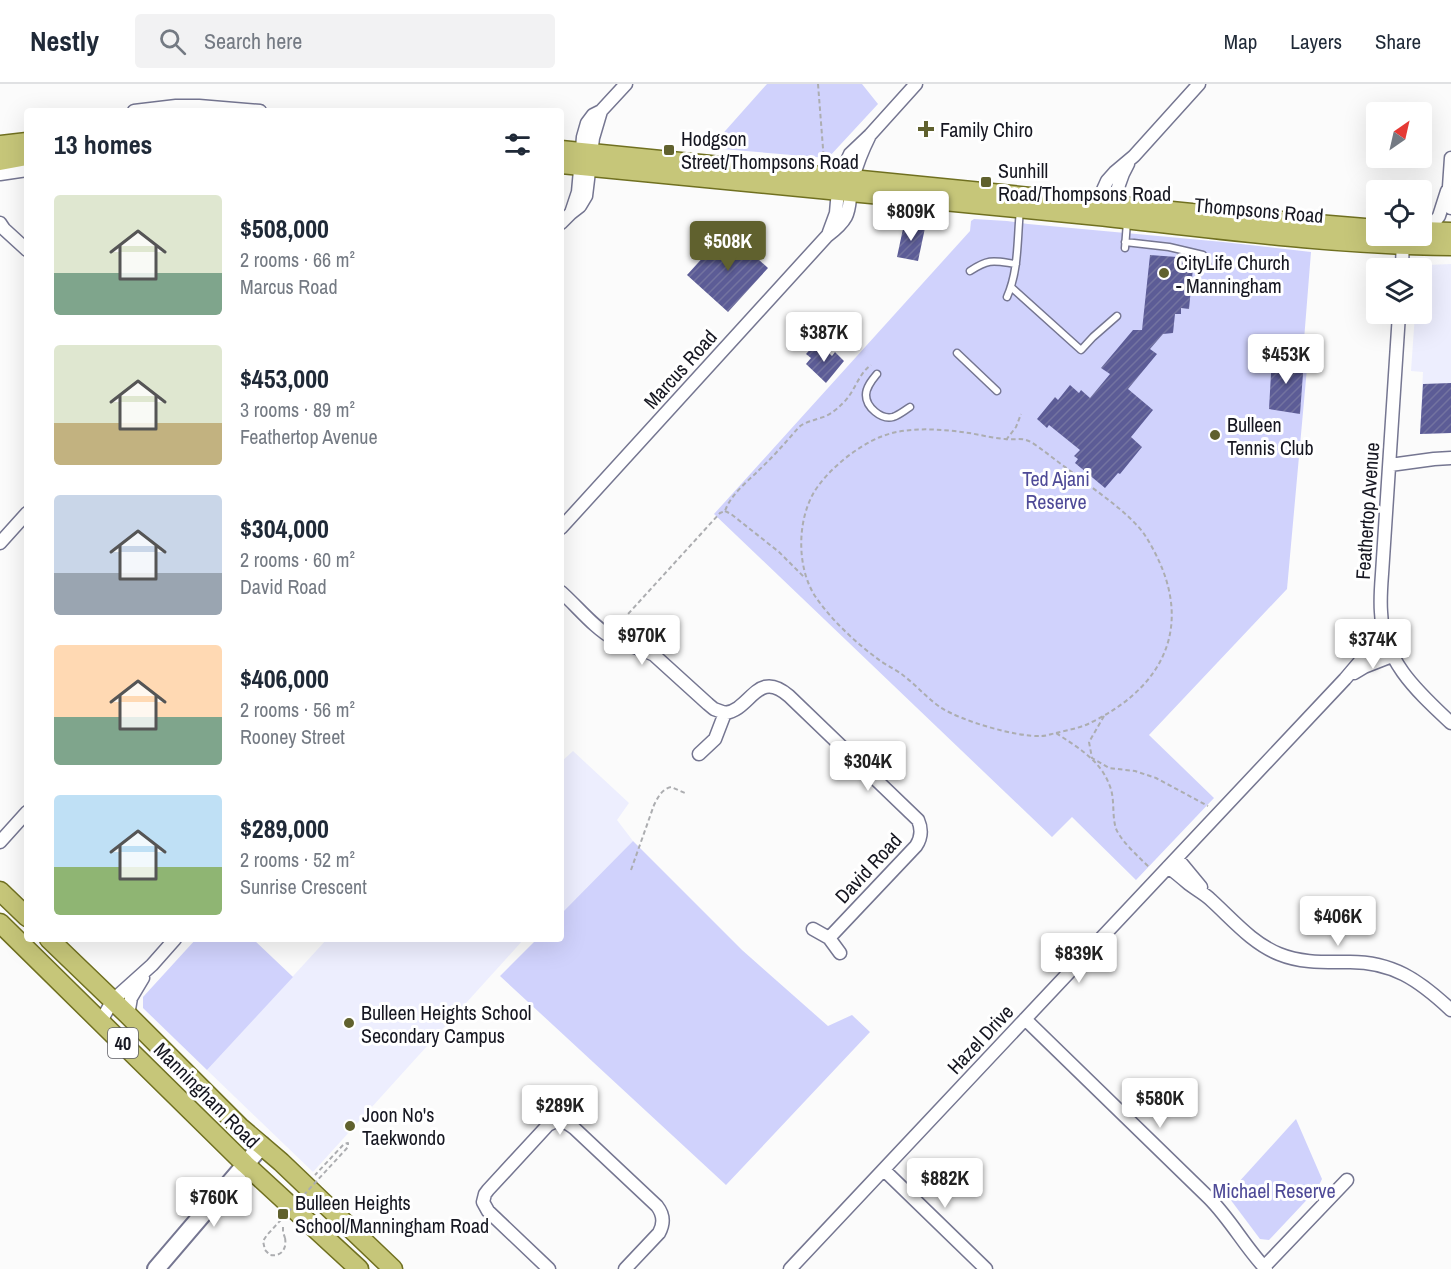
<!DOCTYPE html>
<meta charset="utf-8">
<style>
body{margin:0;font-family:"Archivo Narrow",sans-serif;background:#f2f2f3;color:#1f2937;height:100vh;display:flex;flex-direction:column;font-size:22px;white-space:nowrap}
*{box-sizing:border-box;margin:0}
p{font-size:20px;color:#747a83}
.icon{flex:none;width:33px;height:33px;fill:none;stroke:currentColor;stroke-width:2;stroke-linecap:round;stroke-linejoin:round}
.map{position:relative;flex:1;overflow:hidden}
.drawer{position:absolute;left:24px;top:24px;width:540px;height:834px;display:flex;flex-direction:column;background:#fff;border-radius:6px;box-shadow:0 6px 24px #0002}
.drawer>*{flex:none}
.needle{width:39px;rotate:34deg}
.controls{position:absolute;left:1366px;top:18px;display:grid;gap:12px}
.controls a{display:grid;place-items:center;width:66px;height:66px;border-radius:6px;background:#fff;box-shadow:0 6px 24px #0002;font-size:30px}
.price{position:absolute;translate:-50% -51px;padding:0 14px;border-radius:6px;background:#fff;color:#222;font-size:20px;line-height:39px;filter:drop-shadow(0 2px 3px #0008)}
.price::after{content:'';position:absolute;left:50%;top:36px;width:18px;height:14px;margin-left:-9px;background:inherit;clip-path:polygon(0 0,100% 0,50% 100%)}
.price.selected{background:#60612e;color:#fff}
ul{padding:0;list-style:none}
li{display:flex;align-items:center;gap:18px;height:150px;padding:0 30px}
li span{display:grid;place-items:center;flex:none;width:168px;height:120px;border-radius:6px;color:#555}
li>.icon{margin-inline-start:auto}
span .icon{width:72px;height:72px;fill:#fffc;stroke-width:1}
li b{font-size:26px}
h2{display:flex;justify-content:space-between;align-items:center;height:72px;padding:0 30px;font-size:26px}
header{display:flex;align-items:center;gap:36px;box-sizing:border-box;height:84px;padding:0 30px;background:#fff;border-bottom:2px solid #e0e1e3}
header strong{font-size:28px}
nav{display:flex;gap:33px;margin-inline-start:auto;font-size:21px}
.search{width:420px;height:54px;background:#f2f2f3;display:flex;align-items:center;gap:15px;box-sizing:border-box;padding:0 21px;border-radius:6px;color:#747a83;font-size:22px}
.map>svg:first-child{display:block}
</style>
<header>
<strong>Nestly</strong>
<div class="search"><svg class="icon" aria-label="search" viewBox="0 0 24 24"><circle cx="10" cy="10" r="6"/><path d="M15 15l6 6"/></svg>Search here</div>
<nav><a>Map</a><a>Layers</a><a>Share</a></nav>
</header>
<div class="map">
<svg width="1451" height="1185" viewBox="0 0 1451 1185">
<defs>
<pattern id="building-hatch" width="6" height="6" patternUnits="userSpaceOnUse" patternTransform="scale(1.5)"><rect width="6" height="6" fill="#5c5c96"/><path d="M-1 1l2-2M0 6l6-6M5 7l2-2" fill="none" stroke="#7373a0"/></pattern>
</defs>
<rect width="100%" height="100%" fill="#fbfbfb"/>
<path fill="#edeefe" d="M 1451,180 L 1451,349 L 1420,350 L 1423,288 L 1411,287 L 1415,230 L 1422,230 L 1422,185 L 1427,181 Z
M 573,667 L 629,719 L 617,736 L 633,757 L 565,832 L 561,829 L 561,678 Z
M 327,855 L 524,855 L 313,1088 L 207,986 Z"/>
<path fill="#d0d2fc" d="M 767,0 L 862,0 L 878,20 L 828,74 L 710,64 Z
M 974,135 L 1007,137 L 1028,140 L 1223,158 L 1311,168 L 1304,256 L 1308,273 L 1287,505 L 1149,651 L 1214,714 L 1136,796 L 1072,733 L 1052,753 L 714,430 L 970,147 L 971,137 Z
M 633,757 L 742,866 L 828,942 L 852,931 L 870,948 L 726,1101 L 500,892 L 537,855 L 561,855 L 561,830 Z
M 196,855 L 253,855 L 293,893 L 207,986 L 143,924 L 143,913 Z
M 1296,1035 L 1322,1095 L 1317,1105 L 1269,1156 L 1260,1155 L 1227,1111 Z"/>
<path fill="url(#building-hatch)" d="M 904,140 L 925,144 L 918,177 L 897,173 Z
M 727,147 L 768,184 L 728,228 L 687,191 Z
M 1177,170 L 1194,174 L 1189,225 L 1181,224 L 1181,230 L 1175,230 L 1173,249 L 1163,250 L 1150,265 L 1157,270 L 1128,305 L 1153,326 L 1131,353 L 1142,363 L 1120,390 L 1118,389 L 1105,404 L 1075,379 L 1078,375 L 1074,372 L 1080,366 L 1049,341 L 1047,344 L 1037,335 L 1055,313 L 1058,316 L 1070,301 L 1079,309 L 1081,306 L 1090,314 L 1110,290 L 1101,284 L 1133,246 L 1142,246 L 1150,171 L 1177,173 Z
M 815,260 L 824,269 L 826,266 L 832,272 L 835,268 L 844,277 L 826,299 L 806,280 L 811,274 L 806,270 Z
M 1272,272 L 1304,276 L 1300,330 L 1269,325 Z
M 1451,299 L 1451,349 L 1420,350 L 1423,300 Z"/>
<g fill="none" stroke-linecap="round" stroke-linejoin="round">
<defs>
<path id="lane" d="M 1125,158 L 1169,163 L 1203,171 L 1207,180
M 1125,164 L 1127,138
M 970,187 C 990,174 994,177 1016,180
M 1011,203 L 1081,266 L 1093,253 L 1117,232
M 1007,213 C 1019,186 1017,155 1020,126
M 957,269 L 997,307
M 877,290 C 872,296 866,303 866,311 C 866,323 881,336 893,333 C 899,331 905,326 910,323"/>
<path id="street" d="M 134,27 L 176,22 L 199,22 L 260,27
M 1451,74 L 1449,103 L 1451,124
M 0,90 L 27,86
M 1099,126 L 1102,108 L 1107,97 L 1115,88 L 1134,72 L 1199,0
M 1114,126 C 1116,109 1119,95 1128,80
M 571,129 L 578,108 L 583,53 L 587,39 L 593,31 L 601,27 L 626,0
M 0,139 L 4,145 L 27,166
M 561,139 L 571,129 L 580,122 L 586,112 L 593,54 L 601,27
M 1428,147 L 1439,132 L 1447,107
M 829,148 L 836,129 L 839,94 L 850,70 L 870,51 L 916,0
M 1402,184 L 1403,152
M 1399,230 L 1382,490 C 1381,503 1380,515 1381,528 C 1383,577 1418,608 1451,639
M 1390,381 L 1434,375 L 1451,374
M 561,444 L 827,152 C 856,130 846,125 853,95 C 857,79 863,65 870,51
M 0,459 L 27,429
M 561,508 C 578,523 594,544 614,555 C 627,562 641,564 654,571 L 708,620 L 714,625 L 725,629 L 715,655 L 699,670
M 1354,589 L 1364,583 L 1392,572
M 725,629 C 751,626 757,584 789,612 L 918,736 C 922,745 922,753 916,762 L 829,854
M 0,758 L 27,728
M 1177,774 L 1201,803
M 1168,783 C 1175,788 1182,794 1189,800 C 1197,806 1205,810 1211,816 C 1233,836 1252,859 1279,870 C 1301,879 1323,878 1347,878 C 1392,877 1419,896 1451,926
M 813,845 L 829,854 L 840,869
M 128,931 L 131,914 L 143,894
M 1025,935 L 1209,1114 C 1231,1136 1245,1163 1266,1185
M 101,937 L 113,916 L 152,881 L 175,855
M 884,1086 L 986,1185
M 1264,1183 L 1347,1096
M 549,1185 L 488,1127 L 483,1118 L 485,1110 L 488,1106 L 548,1041 C 557,1035 565,1037 574,1044 L 657,1122 C 664,1131 664,1140 659,1149 L 625,1185
M 790,1185 L 1345,595 L 1362,575 L 1388,561"/>
<path id="secondary" d="M 156,1185 L 262,1061"/>
<path id="primary" d="M 0,61 L 27,58
M 561,66 L 1232,133 L 1377,145
M 0,77 L 27,72
M 561,80 C 740,98 919,114 1098,132 C 1216,145 1333,161 1451,162
M 1422,147 L 1451,148
M 0,807 L 27,833
M 0,839 L 245,1080 L 359,1185
M 49,855 L 128,931 L 240,1043 L 281,1078 L 393,1185"/>
</defs>
<use href="#lane" stroke="#757691" stroke-width="9"/>
<use href="#street" stroke="#757691" stroke-width="15"/>
<use href="#secondary" stroke="#757691" stroke-width="20"/>
<use href="#primary" stroke="#707020" stroke-width="21"/>
<path stroke="#acadb0" stroke-width="2" stroke-dasharray="4.5 3" stroke-linecap="butt" d="M 818,0 L 824,77
M 1006,356 L 1016,343 L 1021,330
M 725,427 L 731,430 L 779,468 L 805,494
M 618,541 L 720,429 L 725,427 C 731,410 747,398 759,386 C 773,373 786,358 799,343 C 805,338 812,337 820,334 C 829,332 837,325 843,319 C 855,308 858,290 871,281
M 1104,632 L 1089,658 L 1092,674 L 1109,684 L 1135,687 L 1156,694 L 1208,722
M 1056,649 C 1068,646 1081,644 1092,638 C 1155,607 1190,554 1162,484 C 1157,472 1150,458 1142,447 C 1126,428 1106,414 1086,399 C 1072,388 1058,378 1044,367 C 1039,364 1033,358 1026,356 C 1020,354 1012,356 1005,355 C 993,354 981,351 969,349 C 941,345 907,342 880,353 C 856,363 826,387 813,410 C 797,439 797,484 815,512 C 831,536 858,561 882,578 C 890,583 898,587 904,592 C 917,602 927,614 940,623 C 961,637 1016,653 1041,652 C 1046,652 1051,650 1056,649 C 1077,663 1100,676 1109,700 C 1115,713 1112,727 1115,741 C 1117,754 1140,774 1150,784
M 631,786 L 654,721 C 658,713 662,705 671,703 L 685,709
M 283,1143 L 283,1148 L 285,1154"/>
<use href="#lane" stroke="#fff" stroke-width="6"/>
<use href="#street" stroke="#fff" stroke-width="12"/>
<use href="#secondary" stroke="#fff" stroke-width="16"/>
<use href="#primary" stroke="#c6c679" stroke-width="18"/>
<path stroke="#acadb0" stroke-width="2" stroke-dasharray="4.5 3" stroke-linecap="butt" d="M 285,1154 C 287,1164 282,1173 270,1171 L 265,1166 L 263,1157 L 267,1151 L 348,1063 L 348,1059 L 344,1060 L 315,1091"/>
</g>
<g fill="#60612e" stroke="#fff" stroke-width="2">
<path d="M923 36h6v6h6v6h-6v6h-6v-6h-6v-6h6z"/>
<rect x="663" y="60" width="12" height="12" rx="3"/>
<rect x="980" y="92" width="12" height="12" rx="3"/>
<circle cx="1164" cy="189" r="6"/>
<circle cx="1215" cy="351" r="6"/>
<circle cx="349" cy="939" r="6"/>
<circle cx="350" cy="1042" r="6"/>
<rect x="277" y="1124" width="12" height="12" rx="3"/>
</g>
<g text-anchor="middle" dominant-baseline="central" stroke-width="6" stroke-linejoin="round" paint-order="stroke">
<rect fill="#fff" stroke="#5c5d64" stroke-width="1.5" x="108" y="944" width="30" height="30" rx="4.5"/>
<g font-size="18" font-weight="bold" fill="#161721">
<text x="123" y="959">40</text>
</g>
<g font-size="20" fill="#161721" stroke="#fff" text-anchor="start">
<text x="940" y="45">Family Chiro</text>
<text x="681" y="54">Hodgson<tspan x="681" dy="23">Street/Thompsons Road</tspan></text>
<text x="998" y="86">Sunhill<tspan x="998" dy="23">Road/Thompsons Road</tspan></text>
<text x="1176" y="178">CityLife Church<tspan x="1176" dy="23">- Manningham</tspan></text>
<text x="1227" y="340">Bulleen<tspan x="1227" dy="23">Tennis Club</tspan></text>
<text x="361" y="928">Bulleen Heights School<tspan x="361" dy="23">Secondary Campus</tspan></text>
<text x="362" y="1030">Joon No's<tspan x="362" dy="23">Taekwondo</tspan></text>
<text x="295" y="1118">Bulleen Heights<tspan x="295" dy="23">School/Manningham Road</tspan></text>
</g>
<g font-size="20" fill="#161721" stroke="#fff">
<text transform="translate(1259 126) rotate(5)">Thompsons Road</text>
<text transform="translate(680 285) rotate(-48)">Marcus Road</text>
<text transform="translate(1367 427) rotate(-86)">Feathertop Avenue</text>
<text transform="translate(868 784) rotate(-47)">David Road</text>
<text transform="translate(980 955) rotate(-47)">Hazel Drive</text>
<text transform="translate(207 1011) rotate(45)">Manningham Road</text>
</g>
<g font-size="20" fill="#4e4a97" stroke="#fff">
<text x="1056" y="394">Ted Ajani<tspan x="1056" dy="23">Reserve</tspan></text>
<text x="1274" y="1106">Michael Reserve</text>
</g>
</g>
</svg>
<div class="controls">
<a><svg class="needle" viewBox="-14 -14 28 28"><path d="M0-13l5 13h-10z" fill="#e53935"/><path d="M0 13l5-13h-10z" fill="#747a83"/></svg></a>
<a><svg class="icon" aria-label="locate" viewBox="0 0 24 24"><circle cx="12" cy="12" r="6"/><path d="M12 2v4M12 18v4M2 12h4M18 12h4"/></svg></a>
<a><svg class="icon" aria-label="layers" viewBox="0 0 24 24"><path d="M12 4l9 5-9 5-9-5zM3 14l9 5 9-5"/></svg></a>
</div>
<b class="price" style="left:911px;top:158px">$809K</b>
<b class="price selected" style="left:728px;top:188px">$508K</b>
<b class="price" style="left:824px;top:279px">$387K</b>
<b class="price" style="left:1286px;top:301px">$453K</b>
<b class="price" style="left:642px;top:582px">$970K</b>
<b class="price" style="left:1373px;top:586px">$374K</b>
<b class="price" style="left:868px;top:708px">$304K</b>
<b class="price" style="left:1338px;top:863px">$406K</b>
<b class="price" style="left:1079px;top:900px">$839K</b>
<b class="price" style="left:1160px;top:1045px">$580K</b>
<b class="price" style="left:560px;top:1052px">$289K</b>
<b class="price" style="left:945px;top:1125px">$882K</b>
<b class="price" style="left:214px;top:1144px">$760K</b>
<section class="drawer">
<h2>13 homes<svg class="icon" aria-label="filters" viewBox="0 0 24 24"><path d="M4 7h16M4 17h16"/><circle cx="9" cy="7" r="2"/><circle cx="15" cy="17" r="2"/></svg></h2>
<ul>
<li><span style="background:linear-gradient(#dfe7d0 65%,#7fa58c 0)"><svg class="icon" aria-label="home" viewBox="0 0 24 24"><path d="M3 11l9-7 9 7M6 9v11h12V9"/></svg></span><div><b>$508,000</b><p>2 rooms · 66 m²</p><p>Marcus Road</p></div></li>
<li><span style="background:linear-gradient(#dfe7d0 65%,#c2b280 0)"><svg class="icon" aria-label="home" viewBox="0 0 24 24"><path d="M3 11l9-7 9 7M6 9v11h12V9"/></svg></span><div><b>$453,000</b><p>3 rooms · 89 m²</p><p>Feathertop Avenue</p></div></li>
<li><span style="background:linear-gradient(#c9d6e8 65%,#9aa5b1 0)"><svg class="icon" aria-label="home" viewBox="0 0 24 24"><path d="M3 11l9-7 9 7M6 9v11h12V9"/></svg></span><div><b>$304,000</b><p>2 rooms · 60 m²</p><p>David Road</p></div></li>
<li><span style="background:linear-gradient(#ffd9b3 60%,#7fa58c 0)"><svg class="icon" aria-label="home" viewBox="0 0 24 24"><path d="M3 11l9-7 9 7M6 9v11h12V9"/></svg></span><div><b>$406,000</b><p>2 rooms · 56 m²</p><p>Rooney Street</p></div></li>
<li><span style="background:linear-gradient(#bfe0f5 60%,#8fb573 0)"><svg class="icon" aria-label="home" viewBox="0 0 24 24"><path d="M3 11l9-7 9 7M6 9v11h12V9"/></svg></span><div><b>$289,000</b><p>2 rooms · 52 m²</p><p>Sunrise Crescent</p></div></li>
</ul>
</section>
</div>
